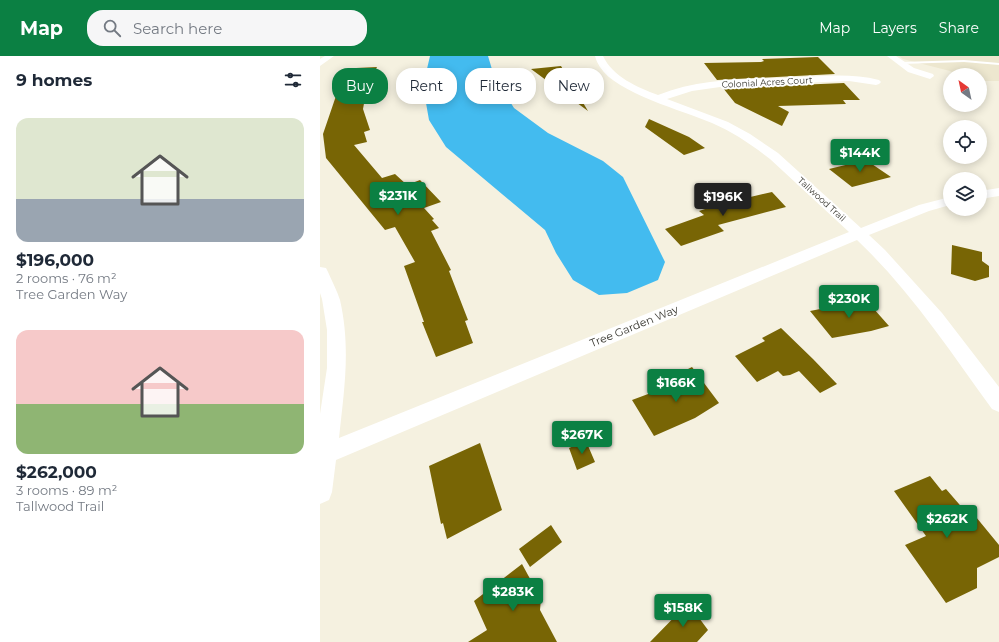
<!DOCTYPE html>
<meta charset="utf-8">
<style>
body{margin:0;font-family:Montserrat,sans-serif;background:#f6f6f7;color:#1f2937;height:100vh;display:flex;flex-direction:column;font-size:15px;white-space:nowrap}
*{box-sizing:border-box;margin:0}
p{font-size:13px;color:#747a83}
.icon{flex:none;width:22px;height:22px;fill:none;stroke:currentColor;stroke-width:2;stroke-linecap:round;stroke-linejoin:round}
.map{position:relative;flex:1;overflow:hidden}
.side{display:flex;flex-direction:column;background:#fff;width:320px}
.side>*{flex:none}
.banner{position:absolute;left:12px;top:12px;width:380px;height:36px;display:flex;gap:8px}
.needle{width:26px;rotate:327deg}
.tools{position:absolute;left:623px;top:12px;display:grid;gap:8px}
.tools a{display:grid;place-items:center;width:44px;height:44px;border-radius:50%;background:#fff;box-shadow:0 2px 10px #0003;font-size:20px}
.price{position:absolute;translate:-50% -34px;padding:0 9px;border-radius:4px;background:#0b8043;color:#fff;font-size:13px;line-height:26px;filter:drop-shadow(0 1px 2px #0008)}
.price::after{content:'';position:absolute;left:50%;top:24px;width:12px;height:9px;margin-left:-6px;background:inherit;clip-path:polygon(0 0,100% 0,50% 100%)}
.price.on{background:#222;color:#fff}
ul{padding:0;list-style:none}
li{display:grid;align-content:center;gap:8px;height:212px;padding:0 16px}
li span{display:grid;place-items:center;height:124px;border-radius:12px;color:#555}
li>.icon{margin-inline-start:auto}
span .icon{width:72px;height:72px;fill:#fffc;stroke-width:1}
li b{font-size:17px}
h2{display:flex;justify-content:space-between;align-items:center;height:48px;padding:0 16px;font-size:17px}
.chip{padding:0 14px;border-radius:16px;background:#fff;box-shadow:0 2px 10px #0003;font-size:14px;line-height:36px}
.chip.on{background:#0b8043;color:#fff}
header{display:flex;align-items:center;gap:24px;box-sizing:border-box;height:56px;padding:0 20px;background:#0b8043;color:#fff}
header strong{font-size:19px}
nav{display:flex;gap:22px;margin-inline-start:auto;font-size:14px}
.search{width:280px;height:36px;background:#f6f6f7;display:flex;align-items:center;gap:10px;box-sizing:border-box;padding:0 14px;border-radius:16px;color:#747a83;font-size:15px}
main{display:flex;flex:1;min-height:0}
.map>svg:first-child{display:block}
</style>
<header>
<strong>Map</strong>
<div class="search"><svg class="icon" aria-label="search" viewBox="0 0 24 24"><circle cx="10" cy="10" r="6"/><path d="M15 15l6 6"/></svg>Search here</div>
<nav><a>Map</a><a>Layers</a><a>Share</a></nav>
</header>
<main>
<section class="side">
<h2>9 homes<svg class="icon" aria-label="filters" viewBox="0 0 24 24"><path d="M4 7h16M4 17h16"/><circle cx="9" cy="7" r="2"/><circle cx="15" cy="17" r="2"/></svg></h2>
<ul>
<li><span style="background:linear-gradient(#dfe7d0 65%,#9aa5b1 0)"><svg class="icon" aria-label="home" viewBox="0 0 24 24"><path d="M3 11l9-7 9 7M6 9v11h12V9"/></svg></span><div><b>$196,000</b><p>2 rooms · 76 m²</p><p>Tree Garden Way</p></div></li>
<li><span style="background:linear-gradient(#f6c9c9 60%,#8fb573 0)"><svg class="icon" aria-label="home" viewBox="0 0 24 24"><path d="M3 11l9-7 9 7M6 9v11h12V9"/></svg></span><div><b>$262,000</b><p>3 rooms · 89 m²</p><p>Tallwood Trail</p></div></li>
</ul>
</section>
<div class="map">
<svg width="679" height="586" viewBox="0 0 679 586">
<rect width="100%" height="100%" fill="#f5f1e0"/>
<path fill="#ede7cf" d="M 579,0 L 679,0 L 679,25 L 660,25 L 660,19 L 637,19 L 630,15 L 583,3 Z"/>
<path fill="#43bbef" d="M 110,0 L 168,0 L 174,20 L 194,52 L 228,77 L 283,105 L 303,121 L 345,206 L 338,224 L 307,237 L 279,239 L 253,224 L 236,197 L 225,174 L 126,91 L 109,64 L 103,30 Z"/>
<path fill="#786505" d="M 498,1 L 515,18 L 397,24 L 384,7 L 441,6 L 444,5 L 442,3 Z
M 241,10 L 268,55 L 211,13 Z
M 57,11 L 47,31 L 43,53 L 50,74 L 44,76 L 47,86 L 34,89 L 62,122 L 75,118 L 87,129 L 100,124 L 121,146 L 104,152 L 114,163 L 112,164 L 119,172 L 111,175 L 131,214 L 129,215 L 148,264 L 145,265 L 153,287 L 116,301 L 102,266 L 104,266 L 84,210 L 95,206 L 75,171 L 65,174 L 6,102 L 3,78 L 17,37 L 36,12 Z
M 524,27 L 540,44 L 523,44 L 526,48 L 458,50 L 469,56 L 462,70 L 415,47 L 403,32 Z
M 329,63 L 369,81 L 385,92 L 364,99 L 325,71 Z
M 546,104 L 571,121 L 532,131 L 509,113 Z
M 452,136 L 466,151 L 398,169 L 404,175 L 361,190 L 345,173 L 384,159 L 379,155 L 425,140 L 426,142 Z
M 632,189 L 662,196 L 662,205 L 669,210 L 669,221 L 655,225 L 631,218 Z
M 546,244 L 569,270 L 551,275 L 512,282 L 490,255 Z
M 461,272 L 493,303 L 517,328 L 500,337 L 479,315 L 470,319 L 463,320 L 458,315 L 437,326 L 415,300 L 445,285 L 442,282 Z
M 372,311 L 399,347 L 375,362 L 334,380 L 312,344 L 355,328 L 350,322 Z
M 266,385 L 275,406 L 257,414 L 249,392 Z
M 160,387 L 182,454 L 127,483 L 123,467 L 121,468 L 109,410 Z
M 610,420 L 622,435 L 626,433 L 652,463 L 656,461 L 679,489 L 679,501 L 657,512 L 657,532 L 626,547 L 585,489 L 606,480 L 574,435 Z
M 231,469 L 242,486 L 210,511 L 199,493 Z
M 202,508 L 221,543 L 220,554 L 237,586 L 148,586 L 167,574 L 154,545 Z
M 368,547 L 388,574 L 377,586 L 330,586 Z"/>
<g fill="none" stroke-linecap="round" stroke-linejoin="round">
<path fill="#fff" fill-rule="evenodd" d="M 644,4 L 679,7 L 679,9 L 644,6 L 581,8 L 579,7 L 581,6 Z"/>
<path fill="#fff" fill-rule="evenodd" d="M 5,0 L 14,0 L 0,10 L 0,3 Z
M 275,0 L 283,0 C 293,21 317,31 338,39 C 381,22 428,23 474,22 C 502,20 531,17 559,24 L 561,26 L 559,28 L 556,29 L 529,25 L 407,30 L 372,35 L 347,43 L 408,66 L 430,78 L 458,97 L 541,172 L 599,149 L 630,141 L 630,149 L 609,155 L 549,179 L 565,194 L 622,257 L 679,331 L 679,356 L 672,353 C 630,295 589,233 537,184 L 16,404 L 12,436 L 9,444 L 0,448 L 0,358 L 7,312 L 7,274 L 2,243 L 0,237 L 0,211 L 6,212 L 8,216 C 12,225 17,235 20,244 C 31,292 24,335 19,382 L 529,176 L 450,103 C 432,89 413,76 392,67 C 364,55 296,37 280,11 C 278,8 276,4 275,0 Z
M 567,0 L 576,0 L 594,12 L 613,18 L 614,20 L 610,23 L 588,16 Z
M 679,132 L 679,140 L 660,143 L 660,135 Z"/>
</g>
<g text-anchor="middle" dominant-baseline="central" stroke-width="4" stroke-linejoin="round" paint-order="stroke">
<g font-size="9" fill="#3a3932" stroke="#fff">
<text transform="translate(447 26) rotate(-3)">Colonial Acres Court</text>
<text transform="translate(502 143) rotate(42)">Tallwood Trail</text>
</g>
<g font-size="11" fill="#3a3932" stroke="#fff">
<text transform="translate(314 270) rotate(-22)">Tree Garden Way</text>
</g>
</g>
</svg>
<div class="tools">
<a><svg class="needle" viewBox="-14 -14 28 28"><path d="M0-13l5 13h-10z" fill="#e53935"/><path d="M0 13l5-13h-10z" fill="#747a83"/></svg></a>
<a><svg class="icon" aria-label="locate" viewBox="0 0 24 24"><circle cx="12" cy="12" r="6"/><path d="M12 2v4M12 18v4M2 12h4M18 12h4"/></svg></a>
<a><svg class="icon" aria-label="layers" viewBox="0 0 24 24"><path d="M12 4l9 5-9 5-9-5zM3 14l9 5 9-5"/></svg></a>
</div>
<b class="price" style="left:540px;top:117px">$144K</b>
<b class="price" style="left:78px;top:160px">$231K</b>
<b class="price on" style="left:403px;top:161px">$196K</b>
<b class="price" style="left:529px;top:263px">$230K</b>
<b class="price" style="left:356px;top:347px">$166K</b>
<b class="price" style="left:262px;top:399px">$267K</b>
<b class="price" style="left:627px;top:483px">$262K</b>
<b class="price" style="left:193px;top:556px">$283K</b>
<b class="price" style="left:363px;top:572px">$158K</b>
<div class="banner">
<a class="chip on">Buy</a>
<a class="chip">Rent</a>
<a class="chip">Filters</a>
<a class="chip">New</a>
</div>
</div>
</main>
